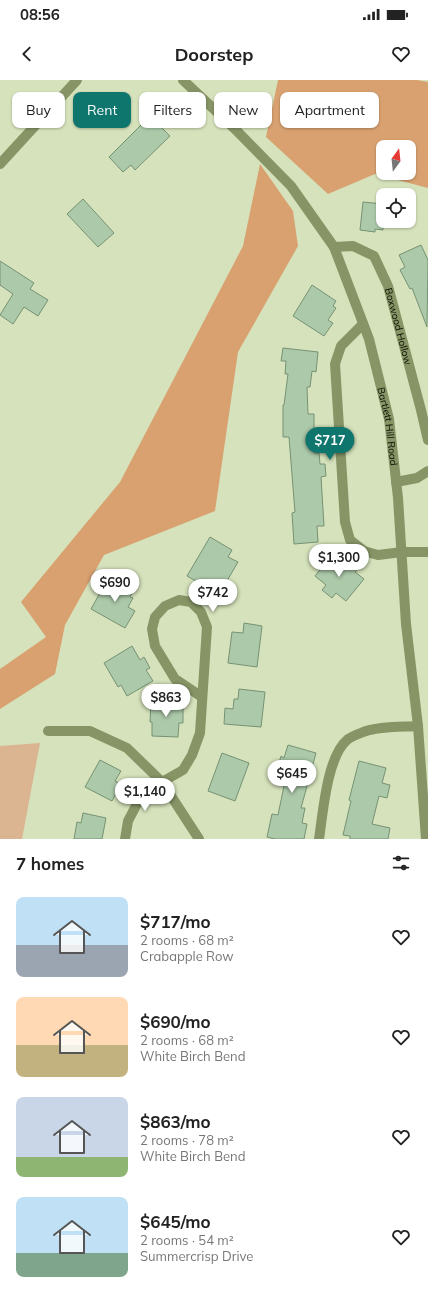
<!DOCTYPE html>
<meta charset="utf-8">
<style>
body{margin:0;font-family:Mulish,sans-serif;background:#f2f2f2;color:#222;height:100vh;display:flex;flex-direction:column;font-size:15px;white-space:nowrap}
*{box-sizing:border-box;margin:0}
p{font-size:13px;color:#767676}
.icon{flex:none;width:22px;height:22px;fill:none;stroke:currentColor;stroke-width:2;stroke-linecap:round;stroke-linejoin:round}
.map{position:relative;height:759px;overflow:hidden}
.drawer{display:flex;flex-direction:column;background:#fff;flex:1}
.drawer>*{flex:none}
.hud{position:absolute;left:12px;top:12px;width:404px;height:36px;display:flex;gap:8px}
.needle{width:26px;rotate:15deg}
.fabs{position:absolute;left:376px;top:60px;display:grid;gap:8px}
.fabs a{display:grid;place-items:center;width:40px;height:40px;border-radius:8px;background:#fff;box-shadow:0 1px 3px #0004;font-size:20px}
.price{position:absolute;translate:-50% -34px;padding:0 9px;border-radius:14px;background:#fff;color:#222;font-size:13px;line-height:26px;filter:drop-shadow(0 1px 2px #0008)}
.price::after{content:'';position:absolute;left:50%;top:24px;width:12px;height:9px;margin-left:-6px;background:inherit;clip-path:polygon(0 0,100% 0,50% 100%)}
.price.active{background:#0f766e;color:#fff}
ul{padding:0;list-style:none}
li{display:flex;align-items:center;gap:12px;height:100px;padding:0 16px}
li span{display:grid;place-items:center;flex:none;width:112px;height:80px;border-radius:8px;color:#555}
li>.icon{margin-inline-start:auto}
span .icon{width:48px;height:48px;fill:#fffc;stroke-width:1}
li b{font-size:17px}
h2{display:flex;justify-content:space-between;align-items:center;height:48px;padding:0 16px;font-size:17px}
.tag{padding:0 14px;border-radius:8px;background:#fff;box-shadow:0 1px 3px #0004;font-size:14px;line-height:36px}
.tag.active{background:#0f766e;color:#fff}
.status{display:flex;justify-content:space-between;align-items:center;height:28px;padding:0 20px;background:#fff;direction:ltr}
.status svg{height:11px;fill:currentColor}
header{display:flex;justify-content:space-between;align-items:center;height:52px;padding:0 16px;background:#fff;font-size:18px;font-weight:700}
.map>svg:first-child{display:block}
</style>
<div class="status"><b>08:56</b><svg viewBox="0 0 49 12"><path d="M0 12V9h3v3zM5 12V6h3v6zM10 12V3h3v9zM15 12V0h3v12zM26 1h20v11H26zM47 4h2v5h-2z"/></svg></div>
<header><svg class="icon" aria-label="back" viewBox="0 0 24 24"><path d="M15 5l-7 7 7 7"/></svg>Doorstep<svg class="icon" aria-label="heart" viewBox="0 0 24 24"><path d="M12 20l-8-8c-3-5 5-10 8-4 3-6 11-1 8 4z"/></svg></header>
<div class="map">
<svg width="428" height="759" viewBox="0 0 428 759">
<rect width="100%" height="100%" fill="#d5e2bb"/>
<path fill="#dbb492" d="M 40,663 L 22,759 L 0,759 L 0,666 Z"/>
<path fill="#d9a170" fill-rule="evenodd" d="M 278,0 L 417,0 L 428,2 L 428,108 L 375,94 L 328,114 L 266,57 ZM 383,67 L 409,67 L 409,93 L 383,93 Z
M 260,84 L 293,131 L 298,166 L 238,272 L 215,431 L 104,475 L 65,545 L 55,594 L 0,629 L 0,589 L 46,557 L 21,522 L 120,402 L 243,166 Z"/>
<path fill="#acc9a9" stroke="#769274" d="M 150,36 L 170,56 L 135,90 L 131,85 L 123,92 L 109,77 Z
M 83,119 L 114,153 L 98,167 L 67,134 Z
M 363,122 L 383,124 L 383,150 L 375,149 L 375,152 L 360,150 Z
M 421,165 L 428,180 L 427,247 L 412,208 L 410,209 L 400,190 L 405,187 L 399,175 Z
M 0,181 L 34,203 L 30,209 L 48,220 L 38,236 L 24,227 L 13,244 L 0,235 L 13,214 L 0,205 Z
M 312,205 L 336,221 L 333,226 L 336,228 L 328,240 L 333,243 L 324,256 L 293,236 Z
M 283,268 L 318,272 L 316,292 L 312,291 L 310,307 L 307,307 L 308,334 L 314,334 L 314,373 L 319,373 L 320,384 L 325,384 L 326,396 L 321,397 L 324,446 L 317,446 L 318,462 L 294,464 L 292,433 L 295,432 L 289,357 L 283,357 L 283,325 L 284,325 L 288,294 L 285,294 L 286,281 L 281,281 Z
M 210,457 L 232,470 L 228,477 L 238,482 L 224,506 L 214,501 L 213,503 L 205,499 L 201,504 L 187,496 Z
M 333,474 L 344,483 L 346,480 L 358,489 L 355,492 L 364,499 L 346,521 L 336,513 L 332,518 L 322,510 L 326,505 L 315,496 Z
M 109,497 L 133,511 L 130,517 L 133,518 L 128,527 L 135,531 L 125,548 L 91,529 Z
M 244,543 L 262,546 L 257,587 L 228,583 L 232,552 L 243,553 Z
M 132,566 L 140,580 L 144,577 L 150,588 L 146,590 L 153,601 L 127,616 L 121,605 L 118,607 L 104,583 Z
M 239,609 L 265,612 L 261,647 L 224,644 L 225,628 L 233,629 L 234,619 L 238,619 Z
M 151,621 L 183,622 L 183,643 L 179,643 L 178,657 L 152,656 L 152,642 L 150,642 Z
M 288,665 L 316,673 L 301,728 L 305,728 L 302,743 L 307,744 L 304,759 L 275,759 L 267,757 L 272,734 L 278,735 L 284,706 L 273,703 L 281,676 L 284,678 Z
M 222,673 L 249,683 L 235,721 L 208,711 Z
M 100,680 L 121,691 L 115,701 L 121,704 L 112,721 L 85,707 Z
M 359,681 L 386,688 L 382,703 L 390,705 L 387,718 L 379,716 L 372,744 L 390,748 L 388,759 L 350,759 L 350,756 L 343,755 L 351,721 L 349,720 Z
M 83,733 L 106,738 L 102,759 L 74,759 L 77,742 L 81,743 Z"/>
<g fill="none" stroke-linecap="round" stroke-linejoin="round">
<g stroke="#879566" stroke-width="10">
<path id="s1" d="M 183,0 L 235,49 L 291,106 L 334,167 L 369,259 L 389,339 L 398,418 L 406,544 L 418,646 L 426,759"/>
<path d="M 0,84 L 77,0"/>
<path id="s2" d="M 334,167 L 353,166 L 374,176 L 388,206 L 421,330 L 428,360"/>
<path d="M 363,244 L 341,266 L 335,284 L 345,442 L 350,460 L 364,471 L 378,475 L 402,472 L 428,472"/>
<path d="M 396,402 L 417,398 L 428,391"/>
<path d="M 48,651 L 90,651 L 127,668 L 162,702 L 199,759"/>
<path d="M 125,759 L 128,741 L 139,720 L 162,702 L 183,690 L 192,675 L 200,653 L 207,547 L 201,532 L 191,522 L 179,520 L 165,526 L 155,537 L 152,549 L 155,566 L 175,599 L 202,617"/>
<path d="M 319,759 C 323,733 327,677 347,660 C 351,656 361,653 366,651 C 382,646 402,647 418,646"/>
</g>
</g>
<g text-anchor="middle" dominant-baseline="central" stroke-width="4" stroke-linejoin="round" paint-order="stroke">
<g font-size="10" fill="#0b0f03" stroke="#d5e2bb">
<text stroke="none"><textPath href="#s2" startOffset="117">Boxwood Hollow</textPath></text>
<text stroke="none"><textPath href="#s1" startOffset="414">Bartlett Hill Road</textPath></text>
</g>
</g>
</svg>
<div class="fabs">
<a><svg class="needle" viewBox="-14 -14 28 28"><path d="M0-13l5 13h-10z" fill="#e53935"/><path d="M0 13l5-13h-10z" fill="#767676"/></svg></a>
<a><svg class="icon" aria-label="locate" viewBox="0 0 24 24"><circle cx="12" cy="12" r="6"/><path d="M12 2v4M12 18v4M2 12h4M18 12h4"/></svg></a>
</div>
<b class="price active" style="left:330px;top:381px">$717</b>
<b class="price" style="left:339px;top:498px">$1,300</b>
<b class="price" style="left:115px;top:523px">$690</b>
<b class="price" style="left:213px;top:533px">$742</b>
<b class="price" style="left:166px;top:638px">$863</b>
<b class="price" style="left:292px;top:714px">$645</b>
<b class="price" style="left:145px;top:732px">$1,140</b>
<div class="hud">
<a class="tag">Buy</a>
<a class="tag active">Rent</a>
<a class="tag">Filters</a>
<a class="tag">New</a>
<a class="tag">Apartment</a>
</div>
</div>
<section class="drawer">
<h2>7 homes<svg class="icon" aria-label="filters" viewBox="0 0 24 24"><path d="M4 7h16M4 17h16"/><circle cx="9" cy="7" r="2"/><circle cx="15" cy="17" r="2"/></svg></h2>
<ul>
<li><span style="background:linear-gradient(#bfe0f5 60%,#9aa5b1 0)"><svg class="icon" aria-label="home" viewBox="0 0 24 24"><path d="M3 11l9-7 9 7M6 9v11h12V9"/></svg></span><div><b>$717/mo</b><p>2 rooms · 68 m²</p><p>Crabapple Row</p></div><svg class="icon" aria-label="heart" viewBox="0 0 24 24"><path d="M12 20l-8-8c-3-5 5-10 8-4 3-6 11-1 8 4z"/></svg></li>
<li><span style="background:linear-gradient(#ffd9b3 60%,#c2b280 0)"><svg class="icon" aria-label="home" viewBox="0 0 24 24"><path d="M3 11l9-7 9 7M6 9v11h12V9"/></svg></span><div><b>$690/mo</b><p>2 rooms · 68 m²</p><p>White Birch Bend</p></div><svg class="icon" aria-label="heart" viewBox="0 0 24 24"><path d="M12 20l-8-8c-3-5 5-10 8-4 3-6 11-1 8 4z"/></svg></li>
<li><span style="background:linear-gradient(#c9d6e8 75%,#8fb573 0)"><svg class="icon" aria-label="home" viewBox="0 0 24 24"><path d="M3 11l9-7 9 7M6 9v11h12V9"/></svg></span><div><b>$863/mo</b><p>2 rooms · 78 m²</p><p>White Birch Bend</p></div><svg class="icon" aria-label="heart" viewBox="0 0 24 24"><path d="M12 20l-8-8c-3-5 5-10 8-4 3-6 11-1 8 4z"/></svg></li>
<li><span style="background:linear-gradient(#bfe0f5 70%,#7fa58c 0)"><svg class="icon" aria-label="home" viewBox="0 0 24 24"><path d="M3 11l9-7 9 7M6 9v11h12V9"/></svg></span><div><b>$645/mo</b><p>2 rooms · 54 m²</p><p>Summercrisp Drive</p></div><svg class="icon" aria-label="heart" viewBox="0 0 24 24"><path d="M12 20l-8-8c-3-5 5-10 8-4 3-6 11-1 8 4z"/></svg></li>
</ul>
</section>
